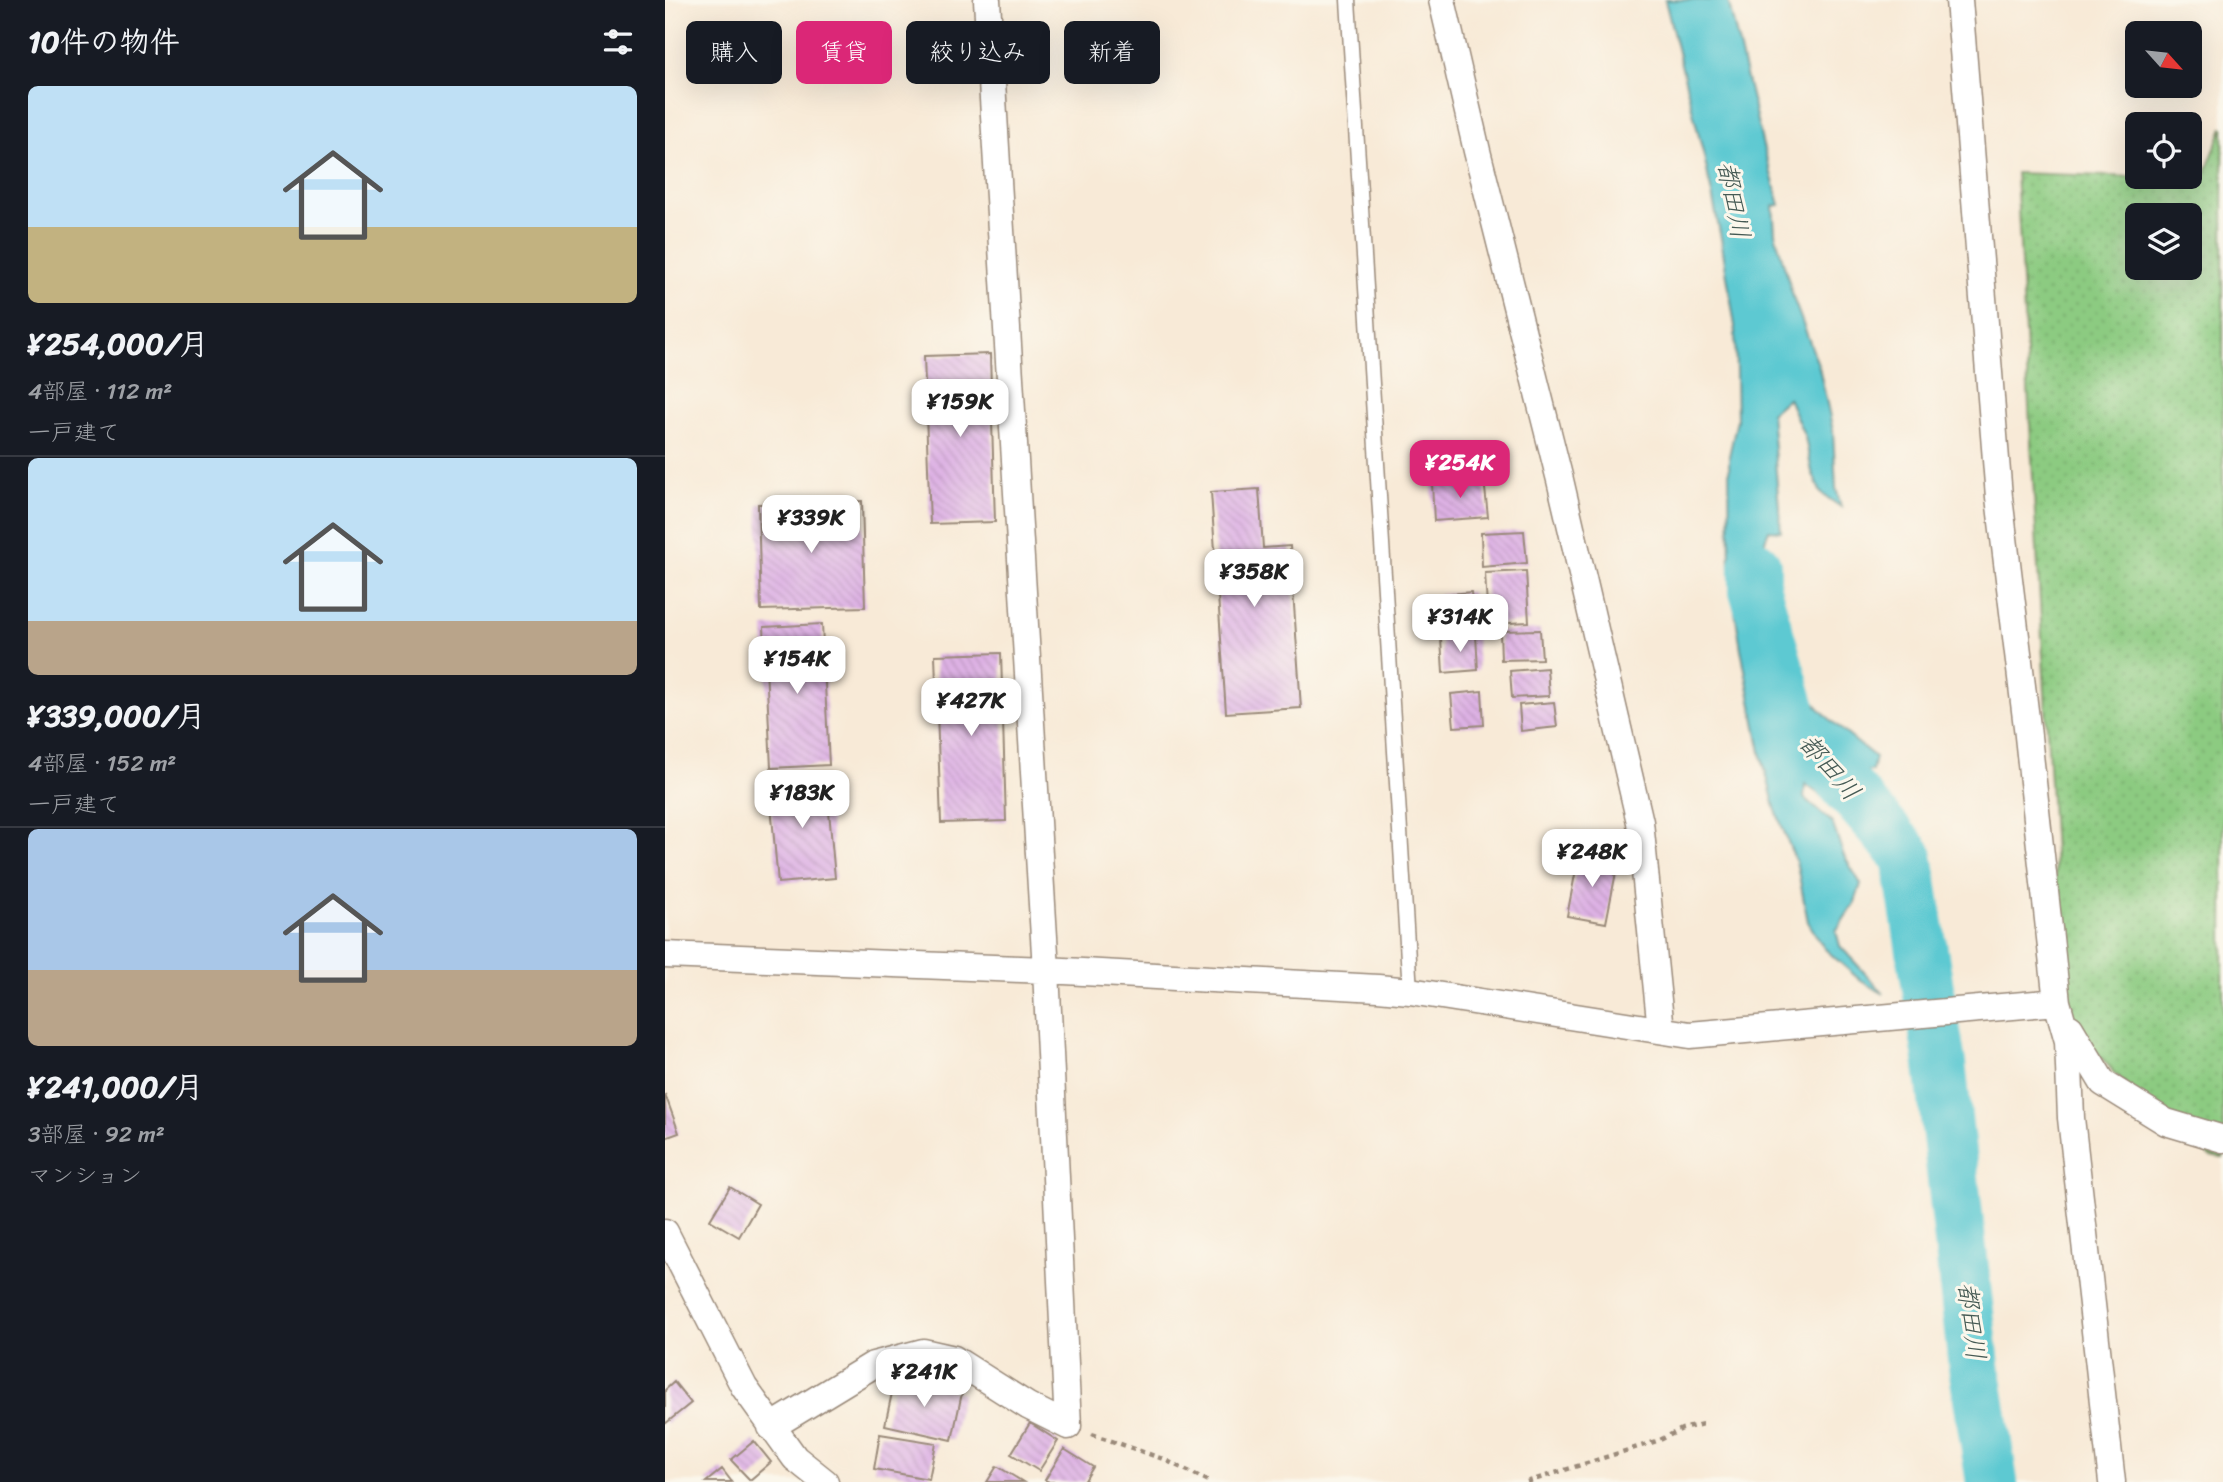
<!DOCTYPE html>
<html lang="ja">
<meta charset="utf-8">
<style>
body{margin:0;font-family:Sriracha,"Klee One",sans-serif;background:#20242c;color:#f1f3f6;height:100vh;display:flex;flex-direction:column;font-size:26px;white-space:nowrap}
*{box-sizing:border-box;margin:0}
p{font-size:23px;color:#9ea1a6}
.icon{flex:none;width:38px;height:38px;fill:none;stroke:currentColor;stroke-width:2;stroke-linecap:round;stroke-linejoin:round}
.map{position:relative;flex:1;overflow:hidden}
.details{display:flex;flex-direction:column;background:#171b24;width:665px}
.details>*{flex:none}
.top-card{position:absolute;left:21px;top:21px;width:665px;height:63px;display:flex;gap:14px}
.needle{width:46px;rotate:117deg}
.fabs{position:absolute;left:1460px;top:21px;display:grid;gap:14px}
.fabs a{display:grid;place-items:center;width:77px;height:77px;border-radius:10px;background:#171b24;box-shadow:0 7px 28px #0002;font-size:35px}
.price{position:absolute;translate:-50% -60px;padding:0 16px;border-radius:14px;background:#fff;color:#222;font-size:23px;line-height:46px;filter:drop-shadow(0 2px 4px #0008)}
.price::after{content:'';position:absolute;left:50%;top:42px;width:21px;height:16px;margin-left:-10px;background:inherit;clip-path:polygon(0 0,100% 0,50% 100%)}
.price.selected{background:#db2777;color:#fff}
ul{padding:0;list-style:none}
li{display:grid;align-content:center;gap:14px;height:371px;padding:0 28px}
li+li{border-top:2px solid #363941}
li span{display:grid;place-items:center;height:217px;border-radius:10px;color:#555}
li>.icon{margin-inline-start:auto}
span .icon{width:126px;height:126px;fill:#fffc;stroke-width:1}
li b{font-size:30px}
h2{display:flex;justify-content:space-between;align-items:center;height:84px;padding:0 28px;font-size:30px}
.pill{padding:0 24px;border-radius:10px;background:#171b24;box-shadow:0 7px 28px #0002;font-size:24px;line-height:63px}
.pill.selected{background:#db2777;color:#fff}
main{display:flex;flex:1;min-height:0}
.map>svg:first-child{display:block}
</style>
<main>
<section class="details">
<h2>10件の物件<svg class="icon" aria-label="filters" viewBox="0 0 24 24"><path d="M4 7h16M4 17h16"/><circle cx="9" cy="7" r="2"/><circle cx="15" cy="17" r="2"/></svg></h2>
<ul>
<li><span style="background:linear-gradient(#bfe0f5 65%,#c2b280 0)"><svg class="icon" aria-label="home" viewBox="0 0 24 24"><path d="M3 11l9-7 9 7M6 9v11h12V9"/></svg></span><div><b>¥254,000/月</b><p>4部屋 · 112 m²</p><p>一戸建て</p></div></li>
<li><span style="background:linear-gradient(#bfe0f5 75%,#b9a48a 0)"><svg class="icon" aria-label="home" viewBox="0 0 24 24"><path d="M3 11l9-7 9 7M6 9v11h12V9"/></svg></span><div><b>¥339,000/月</b><p>4部屋 · 152 m²</p><p>一戸建て</p></div></li>
<li><span style="background:linear-gradient(#a9c7e8 65%,#b9a48a 0)"><svg class="icon" aria-label="home" viewBox="0 0 24 24"><path d="M3 11l9-7 9 7M6 9v11h12V9"/></svg></span><div><b>¥241,000/月</b><p>3部屋 · 92 m²</p><p>マンション</p></div></li>
</ul>
</section>
<div class="map">
<svg width="1558" height="1482" viewBox="0 0 1558 1482">
<defs>
<pattern id="grass-dots" width="8" height="8" patternUnits="userSpaceOnUse" patternTransform="scale(1.75)"><rect width="8" height="8" fill="#8ccb81"/><path d="M2 2h.1M6 6h.1" fill="none" stroke="#7aae6f" stroke-width="1.8" stroke-linecap="round"/></pattern>
<pattern id="building-back-hatch" width="6" height="6" patternUnits="userSpaceOnUse" patternTransform="scale(1.75)"><rect width="6" height="6" fill="#ddb1e4"/><path d="M-1 5l2 2M0 0l6 6M5-1l2 2" fill="none" stroke="#bf98c3"/></pattern>
</defs>
<rect width="100%" height="100%" fill="#fbf7ec"/>
<filter id="ink" filterUnits="userSpaceOnUse"><feTurbulence type="fractalNoise" baseFrequency=".0143" numOctaves="2"/><feDisplacementMap in="SourceGraphic" scale="14" xChannelSelector="R" yChannelSelector="G"/><feConvolveMatrix kernelMatrix="1 2 1 2 8 2 1 2 1" color-interpolation-filters="sRGB"/></filter>
<filter id="wash" filterUnits="userSpaceOnUse"><feTurbulence type="fractalNoise" baseFrequency=".00686" numOctaves="4" result="noise"/><feDisplacementMap in="SourceGraphic" scale="28" xChannelSelector="R" yChannelSelector="G"/><feGaussianBlur stdDeviation="1.57" result="paint"/><feColorMatrix in="noise" values="0 0 0 0 0 0 0 0 0 0 0 0 0 0 0 0 0 1.4 0 .05"/><feComposite in="paint" operator="in"/></filter>
<g filter="url(#wash)">
<rect width="100%" height="100%" fill="#f8ead7"/>
<path fill="url(#grass-dots)" stroke="#647a50" stroke-width="2" fill-rule="evenodd" d="M 1558,127 L 1558,1158 L 1544,1156 L 1459,1083 L 1398,1015 L 1351,173 L 1538,179 ZM 1472,215 L 1524,215 L 1524,268 L 1472,268 Z"/>
<path fill="#5dc9d2" stroke="#4c7a78" stroke-width="2" d="M 1000,0 L 1063,0 L 1098,146 L 1115,205 L 1108,206 L 1110,233 L 1129,300 L 1154,367 L 1168,431 L 1171,488 L 1176,507 L 1156,493 L 1147,472 L 1140,437 L 1123,398 L 1106,413 L 1116,531 L 1104,530 C 1085,570 1103,636 1110,679 L 1123,661 C 1144,707 1172,726 1210,757 L 1207,771 L 1199,771 L 1158,740 L 1159,785 L 1165,802 L 1140,784 L 1139,798 L 1167,822 L 1179,856 L 1196,884 L 1190,902 L 1171,931 L 1175,946 L 1219,994 L 1196,981 L 1159,948 L 1143,922 L 1132,865 L 1110,808 L 1097,757 L 1076,649 L 1065,579 L 1064,456 L 1072,420 L 1070,326 L 1056,238 L 1039,156 Z"/>
<g fill="none" stroke-linecap="round" stroke-linejoin="round">
<path stroke="#5dc9d2" stroke-width="52" d="M 1090,566 L 1090,590 L 1131,729 L 1242,856 L 1275,1064 L 1309,1366 L 1327,1482"/>
</g>
<g id="blocks">
<path fill="url(#building-back-hatch)" d="M 325,354 L 330,522 L 265,524 L 259,356 Z
M 819,479 L 823,517 L 769,521 L 767,483 Z
M 594,489 L 598,548 L 625,546 L 636,708 L 561,713 L 546,492 Z
M 197,501 L 200,607 L 96,610 L 93,504 Z
M 859,531 L 862,563 L 817,567 L 816,533 Z
M 861,571 L 864,622 L 823,624 L 820,573 Z
M 806,592 L 810,628 L 776,631 L 773,595 Z
M 157,624 L 164,765 L 106,768 L 99,627 Z
M 875,630 L 877,659 L 836,660 L 835,631 Z
M 811,635 L 813,670 L 778,673 L 776,638 Z
M 336,653 L 341,821 L 276,823 L 270,655 Z
M 882,668 L 884,696 L 847,698 L 845,671 Z
M 817,691 L 819,725 L 789,727 L 786,694 Z
M 889,702 L 892,727 L 856,731 L 854,705 Z
M 161,778 L 170,878 L 113,883 L 104,783 Z
M 914,854 L 953,862 L 941,923 L 902,916 Z
M 0,1094 L 14,1133 L 0,1138 Z
M 65,1187 L 93,1204 L 74,1237 L 45,1220 Z
M 230,1379 L 297,1393 L 287,1440 L 220,1425 Z
M 9,1382 L 26,1403 L 0,1424 L 0,1390 Z
M 365,1423 L 393,1441 L 374,1471 L 346,1454 Z
M 215,1434 L 271,1443 L 264,1479 L 209,1469 Z
M 89,1441 L 106,1462 L 85,1480 L 66,1460 Z
M 399,1449 L 428,1467 L 419,1482 L 384,1482 L 380,1480 Z
M 332,1466 L 358,1482 L 322,1482 Z
M 57,1469 L 67,1482 L 41,1482 Z"/>
</g>
</g>
<g filter="url(#ink)">
<use href="#blocks" fill-opacity="0" stroke="#9a8a7a" stroke-width="2"/>
<g fill="none" stroke-linecap="round" stroke-linejoin="round">
<defs>
<path id="service" d="M 683,0 L 745,991"/>
<path id="minor" d="M 777,0 L 812,151 L 895,480 L 975,822 L 996,1030
M 1294,0 L 1334,497 L 1362,727 L 1392,1002 L 1403,1041 L 1406,1118 L 1447,1482
M 0,955 L 381,970 L 713,988 L 745,991 L 1025,1035 L 1392,1002
M 1405,1028 L 1438,1083 L 1501,1122 L 1558,1139
M 0,1232 L 79,1387 L 130,1458 L 160,1482
M 106,1427 L 208,1365 L 258,1352 L 289,1359 L 363,1406 L 403,1426 L 381,970 L 322,0"/>
</defs>
<use href="#service" stroke="#9a8a7a" stroke-width="17"/>
<use href="#minor" stroke="#9a8a7a" stroke-width="29"/>
<path stroke="#9a8a7a" stroke-width="4.5" stroke-dasharray="5 5" stroke-linecap="butt" d="M 427,1434 L 498,1459 L 546,1482
M 862,1482 L 995,1440 L 1017,1429 L 1038,1424"/>
<use href="#service" stroke="#fff" stroke-width="14"/>
<use href="#minor" stroke="#fff" stroke-width="26"/>
</g>
</g>
<g text-anchor="middle" dominant-baseline="central" stroke-width="6" stroke-linejoin="round" paint-order="stroke">
<g font-size="26" font-style="italic" fill="#455a54" stroke="#fbf7ec">
<text transform="translate(1069 200) rotate(79)">都田川</text>
<text transform="translate(1165 767) rotate(49)">都田川</text>
<text transform="translate(1307 1321) rotate(83)">都田川</text>
</g>
</g>
</svg>
<div class="fabs">
<a><svg class="needle" viewBox="-14 -14 28 28"><path d="M0-13l5 13h-10z" fill="#e53935"/><path d="M0 13l5-13h-10z" fill="#9ea1a6"/></svg></a>
<a><svg class="icon" aria-label="locate" viewBox="0 0 24 24"><circle cx="12" cy="12" r="6"/><path d="M12 2v4M12 18v4M2 12h4M18 12h4"/></svg></a>
<a><svg class="icon" aria-label="layers" viewBox="0 0 24 24"><path d="M12 4l9 5-9 5-9-5zM3 14l9 5 9-5"/></svg></a>
</div>
<b class="price" style="left:295px;top:439px">¥159K</b>
<b class="price selected" style="left:795px;top:500px">¥254K</b>
<b class="price" style="left:146px;top:555px">¥339K</b>
<b class="price" style="left:589px;top:609px">¥358K</b>
<b class="price" style="left:795px;top:654px">¥314K</b>
<b class="price" style="left:132px;top:696px">¥154K</b>
<b class="price" style="left:306px;top:738px">¥427K</b>
<b class="price" style="left:137px;top:830px">¥183K</b>
<b class="price" style="left:927px;top:889px">¥248K</b>
<b class="price" style="left:259px;top:1409px">¥241K</b>
<div class="top-card">
<a class="pill">購入</a>
<a class="pill selected">賃貸</a>
<a class="pill">絞り込み</a>
<a class="pill">新着</a>
</div>
</div>
</main>
